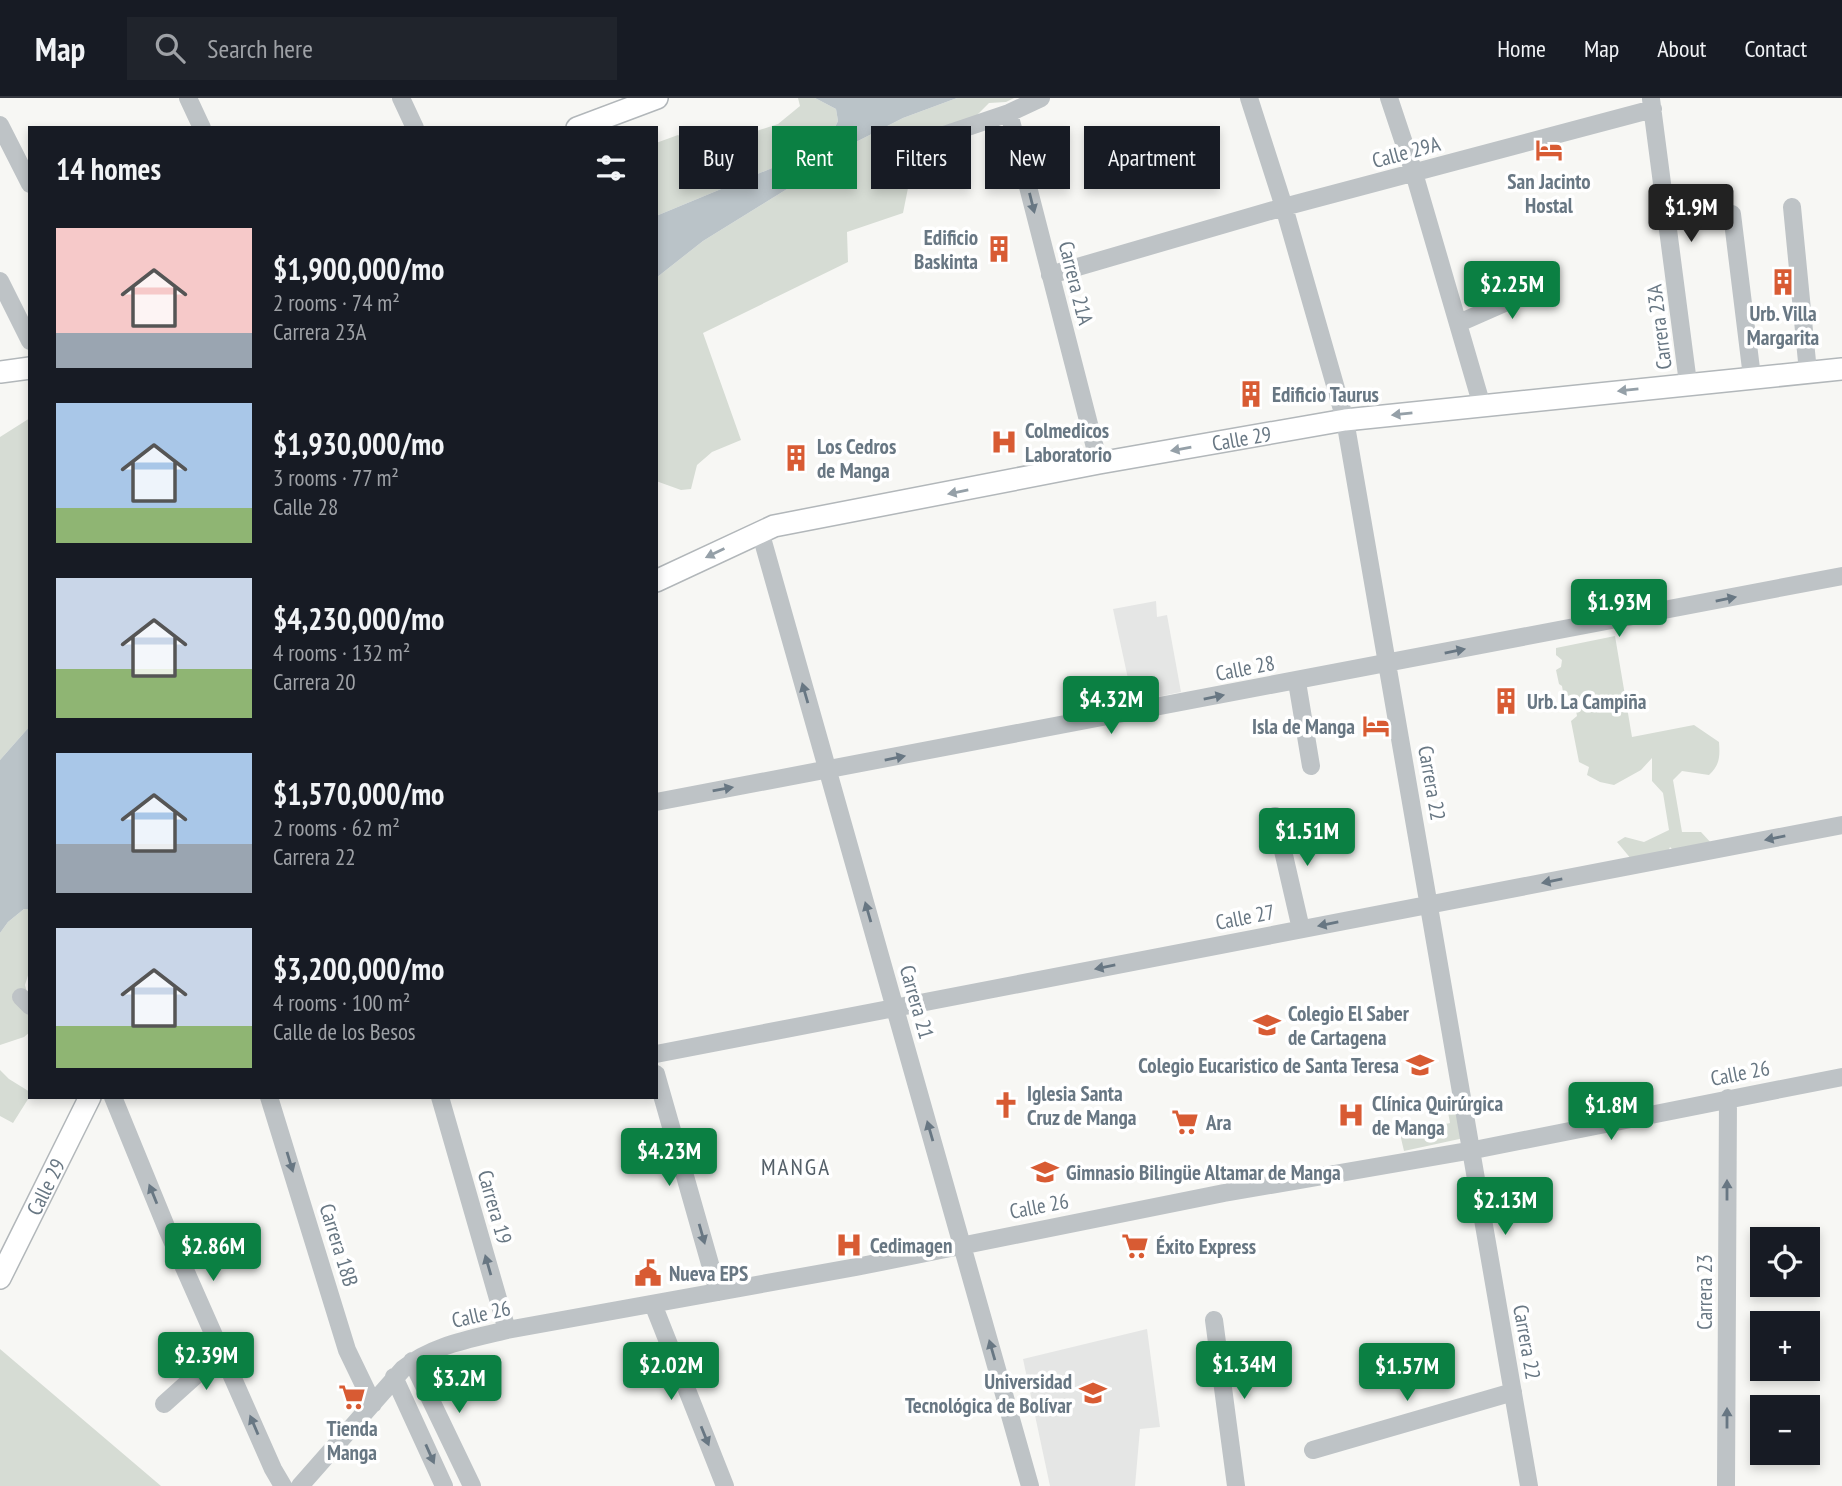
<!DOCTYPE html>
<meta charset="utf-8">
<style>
body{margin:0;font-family:"PT Sans Narrow",sans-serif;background:#20242c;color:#f1f3f6;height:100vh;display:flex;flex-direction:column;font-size:26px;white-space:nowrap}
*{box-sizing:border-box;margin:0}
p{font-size:23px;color:#9ea1a6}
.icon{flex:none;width:38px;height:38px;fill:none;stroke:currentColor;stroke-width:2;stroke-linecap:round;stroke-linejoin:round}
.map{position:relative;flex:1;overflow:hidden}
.sheet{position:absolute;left:28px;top:28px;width:630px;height:973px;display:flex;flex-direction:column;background:#171b24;border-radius:0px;box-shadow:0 4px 10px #0003}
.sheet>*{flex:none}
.banner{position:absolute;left:679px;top:28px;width:665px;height:63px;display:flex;gap:14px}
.tools{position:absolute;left:1750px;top:1129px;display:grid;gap:14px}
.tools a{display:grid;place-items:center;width:70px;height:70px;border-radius:0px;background:#171b24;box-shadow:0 4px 10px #0003;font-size:35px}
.price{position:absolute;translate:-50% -60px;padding:0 16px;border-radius:7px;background:#0b8043;color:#fff;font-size:23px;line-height:46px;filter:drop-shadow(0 2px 4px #0008)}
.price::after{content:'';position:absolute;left:50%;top:42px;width:21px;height:16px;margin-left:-10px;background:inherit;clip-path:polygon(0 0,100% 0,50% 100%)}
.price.on{background:#222;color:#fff}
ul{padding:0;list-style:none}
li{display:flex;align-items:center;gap:21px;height:175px;padding:0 28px}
li span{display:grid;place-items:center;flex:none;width:196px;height:140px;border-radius:0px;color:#555}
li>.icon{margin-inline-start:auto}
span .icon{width:84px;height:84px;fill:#fffc;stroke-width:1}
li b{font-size:30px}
h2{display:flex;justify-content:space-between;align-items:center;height:84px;padding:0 28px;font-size:30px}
.pill{padding:0 24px;border-radius:0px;background:#171b24;box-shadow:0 4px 10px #0003;font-size:24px;line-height:63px}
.pill.on{background:#0b8043;color:#fff}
header{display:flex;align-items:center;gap:42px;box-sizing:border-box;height:98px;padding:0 35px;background:#171b24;border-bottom:2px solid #363941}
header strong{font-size:33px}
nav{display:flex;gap:38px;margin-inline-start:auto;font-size:24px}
.search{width:490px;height:63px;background:#20242c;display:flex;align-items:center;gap:18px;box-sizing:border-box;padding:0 24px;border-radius:0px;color:#9ea1a6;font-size:26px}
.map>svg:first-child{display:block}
</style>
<header>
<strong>Map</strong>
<div class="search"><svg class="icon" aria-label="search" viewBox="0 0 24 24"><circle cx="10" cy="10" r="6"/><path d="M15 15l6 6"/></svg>Search here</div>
<nav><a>Home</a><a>Map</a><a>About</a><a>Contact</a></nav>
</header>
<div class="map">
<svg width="1842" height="1388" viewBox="0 0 1842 1388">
<rect width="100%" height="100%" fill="#f7f7f4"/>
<path fill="#e5e6e5" d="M 1156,503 L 1157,519 L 1167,517 L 1181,594 L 1133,604 L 1113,511 Z
M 1147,1231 L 1160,1329 L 1140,1331 L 1135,1388 L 1050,1388 L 1023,1261 Z"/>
<path fill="#d6dcd4" d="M 798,0 L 815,0 L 836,11 L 838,23 L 825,50 L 813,49 L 801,58 L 656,118 L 656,45 L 678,37 L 701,51 L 778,26 L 800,8 Z
M 957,0 L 1014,0 L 1006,4 L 989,5 L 976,18 L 925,49 L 909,85 L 903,115 L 847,134 L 848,164 L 703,235 L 741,342 L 712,354 L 697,367 L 691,391 L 681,392 L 656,383 L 656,180 L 703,143 L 821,70 L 854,45 L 903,20 Z
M 30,320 L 30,628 L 0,662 L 0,339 Z
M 1615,538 L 1632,639 L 1694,627 L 1719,644 C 1720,658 1720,667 1709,677 L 1682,673 L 1673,682 L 1682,734 L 1701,734 L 1713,747 L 1679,758 L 1670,749 L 1665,761 L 1632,762 L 1617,744 L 1625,739 L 1644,744 L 1669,732 L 1663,695 L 1652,683 L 1652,660 L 1641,672 L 1614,687 L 1600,684 L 1587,677 L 1589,669 L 1579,664 L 1571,623 L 1577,618 C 1575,606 1574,600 1563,594 L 1562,588 L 1559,586 L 1556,572 L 1561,569 L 1562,562 L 1556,557 L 1556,550 Z
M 24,811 L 30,811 L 30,871 L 25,887 L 30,906 L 30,934 L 24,939 L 0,947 L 0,835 L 8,824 Z
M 0,972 L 9,981 L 30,994 L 30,998 L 13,1025 L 0,1018 Z
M 1459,1012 L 1464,1040 L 1404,1053 L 1400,1036 L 1450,1025 L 1448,1014 Z
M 0,1251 L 161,1388 L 0,1388 Z"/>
<path fill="#bac3c8" d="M 815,0 L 957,0 L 903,20 L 854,45 L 821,70 L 703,143 L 656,180 L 656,118 L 801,58 L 813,49 L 825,50 L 838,23 L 836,11 Z
M 30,628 L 30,811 L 24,811 L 8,824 L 0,835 L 0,662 Z"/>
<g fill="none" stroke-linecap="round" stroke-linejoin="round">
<defs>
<g id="major">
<path d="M 577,30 L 657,0"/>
<path d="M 0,274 L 30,270"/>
<path id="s1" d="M 656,483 L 774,428 L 1099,365 L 1345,322 L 1842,271"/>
<path id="s2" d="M 0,1180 L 90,999"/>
</g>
</defs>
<use href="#major" stroke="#b2b7ba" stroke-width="24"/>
<path stroke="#bec3c6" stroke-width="18" d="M 188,0 L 202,30
M 401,0 L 415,30
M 1249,0 L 1284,109 L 1345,322 L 1529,1388
M 1389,0 L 1414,75 L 1482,308
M 1651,1 L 1688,285
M 1009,15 L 1099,365
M 0,27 L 30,86
M 885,57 L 1009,15 L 1041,0
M 1792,109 L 1808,274
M 1732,116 L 1752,279
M 1050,177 L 1284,109 L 1653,11
M 0,183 L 30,243
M 1459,225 L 1509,203 L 1542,180
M 760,433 L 1030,1388
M 1297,584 L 1311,668
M 656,704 L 1842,478
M 1275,718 L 1301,831
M 21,899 L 30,908
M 656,956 L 1842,727
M 656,976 L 718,1194
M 113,999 L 167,1131 L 273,1371 L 283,1388
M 269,999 L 347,1252 L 373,1306
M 440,999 L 507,1232
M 653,1206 L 725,1388
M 1214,1222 L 1236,1388
M 412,1263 L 472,1388
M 394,1279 L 444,1388
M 164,1306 L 223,1253
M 1313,1352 L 1513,1294
M 300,1388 L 403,1271 C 432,1247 471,1241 507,1232 L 856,1169 L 1224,1095 L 1479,1051 L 1842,979
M 1726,1388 L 1728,1000"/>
<use href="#major" stroke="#fff" stroke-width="21"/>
</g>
<defs><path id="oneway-solid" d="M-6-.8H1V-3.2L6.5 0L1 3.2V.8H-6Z" transform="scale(1.75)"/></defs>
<g fill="#687783">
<use href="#oneway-solid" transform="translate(1032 105) rotate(76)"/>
<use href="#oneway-solid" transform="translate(1726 501) rotate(-11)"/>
<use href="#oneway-solid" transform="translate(1455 553) rotate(-11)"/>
<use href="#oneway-solid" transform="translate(805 595) rotate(-106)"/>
<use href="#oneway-solid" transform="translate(1214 599) rotate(-11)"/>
<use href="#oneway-solid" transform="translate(895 660) rotate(-11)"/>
<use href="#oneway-solid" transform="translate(723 691) rotate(-10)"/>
<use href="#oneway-solid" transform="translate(1775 740) rotate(169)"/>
<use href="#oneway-solid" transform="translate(1552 783) rotate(169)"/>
<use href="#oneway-solid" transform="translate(868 814) rotate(-106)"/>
<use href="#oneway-solid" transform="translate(1328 826) rotate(169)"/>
<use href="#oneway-solid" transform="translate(1105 869) rotate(169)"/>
<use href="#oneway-solid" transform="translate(930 1033) rotate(-106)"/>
<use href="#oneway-solid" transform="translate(290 1064) rotate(73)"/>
<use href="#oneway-solid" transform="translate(1727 1092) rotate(-90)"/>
<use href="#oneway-solid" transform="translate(153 1096) rotate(-112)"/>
<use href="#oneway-solid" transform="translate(702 1136) rotate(74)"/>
<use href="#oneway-solid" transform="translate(488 1167) rotate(-106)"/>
<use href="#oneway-solid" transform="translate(992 1252) rotate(-106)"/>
<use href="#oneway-solid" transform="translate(1727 1320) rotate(-90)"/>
<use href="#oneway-solid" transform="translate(254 1327) rotate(-113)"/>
<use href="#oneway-solid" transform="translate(705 1338) rotate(68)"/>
<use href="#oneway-solid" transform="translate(430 1356) rotate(66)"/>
</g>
<g fill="#95a0a8">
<use href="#oneway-solid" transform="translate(1628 292) rotate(174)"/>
<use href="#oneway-solid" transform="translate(1402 316) rotate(174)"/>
<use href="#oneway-solid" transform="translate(1181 351) rotate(170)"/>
<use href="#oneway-solid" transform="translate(958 394) rotate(169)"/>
<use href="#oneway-solid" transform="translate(715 455) rotate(154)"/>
</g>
<defs>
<symbol id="hotel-bare" viewBox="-9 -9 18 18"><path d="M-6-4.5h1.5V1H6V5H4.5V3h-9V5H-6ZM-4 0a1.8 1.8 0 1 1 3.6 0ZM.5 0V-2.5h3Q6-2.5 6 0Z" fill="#d85b33" stroke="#fff" stroke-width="2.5" paint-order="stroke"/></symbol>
<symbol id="building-bare" viewBox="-9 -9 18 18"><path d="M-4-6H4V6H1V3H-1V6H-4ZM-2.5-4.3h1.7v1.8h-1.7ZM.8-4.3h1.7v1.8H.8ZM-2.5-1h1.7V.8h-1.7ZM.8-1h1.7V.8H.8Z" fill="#d85b33" stroke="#fff" stroke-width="2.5" paint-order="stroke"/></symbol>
<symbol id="hospital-bare" viewBox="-9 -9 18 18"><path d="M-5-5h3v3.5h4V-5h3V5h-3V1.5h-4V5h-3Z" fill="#d85b33" stroke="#fff" stroke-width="2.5" paint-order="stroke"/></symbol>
<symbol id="school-bare" viewBox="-9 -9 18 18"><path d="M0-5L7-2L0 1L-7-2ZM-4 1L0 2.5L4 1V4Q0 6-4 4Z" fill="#d85b33" stroke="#fff" stroke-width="2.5" paint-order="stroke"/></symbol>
<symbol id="church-bare" viewBox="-9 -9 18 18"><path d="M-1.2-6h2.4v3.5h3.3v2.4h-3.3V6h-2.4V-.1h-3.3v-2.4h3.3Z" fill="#d85b33" stroke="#fff" stroke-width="2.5" paint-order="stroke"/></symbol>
<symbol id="supermarket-bare" viewBox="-9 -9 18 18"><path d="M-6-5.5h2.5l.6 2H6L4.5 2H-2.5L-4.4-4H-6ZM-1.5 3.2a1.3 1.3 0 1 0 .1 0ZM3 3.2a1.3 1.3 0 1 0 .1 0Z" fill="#d85b33" stroke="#fff" stroke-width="2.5" paint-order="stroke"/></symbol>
<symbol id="civic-bare" viewBox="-9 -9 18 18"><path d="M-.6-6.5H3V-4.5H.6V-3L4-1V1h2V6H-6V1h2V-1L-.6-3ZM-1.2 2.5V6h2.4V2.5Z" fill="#d85b33" stroke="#fff" stroke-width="2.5" paint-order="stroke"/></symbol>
<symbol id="university-bare" viewBox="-9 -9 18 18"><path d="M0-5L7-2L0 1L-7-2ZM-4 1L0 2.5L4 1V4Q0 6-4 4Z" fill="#d85b33" stroke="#fff" stroke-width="2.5" paint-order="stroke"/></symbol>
</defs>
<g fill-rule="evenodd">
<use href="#hotel-bare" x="1530" y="33" width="38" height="38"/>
<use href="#building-bare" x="980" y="132" width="38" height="38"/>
<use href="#building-bare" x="1764" y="165" width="38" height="38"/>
<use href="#building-bare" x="1232" y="277" width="38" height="38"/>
<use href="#hospital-bare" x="985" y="325" width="38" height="38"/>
<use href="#building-bare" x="777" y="341" width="38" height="38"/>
<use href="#building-bare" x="1487" y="584" width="38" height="38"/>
<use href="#hotel-bare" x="1357" y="609" width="38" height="38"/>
<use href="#school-bare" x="1248" y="908" width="38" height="38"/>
<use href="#school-bare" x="1401" y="948" width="38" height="38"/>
<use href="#church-bare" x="987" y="988" width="38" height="38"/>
<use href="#hospital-bare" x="1332" y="998" width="38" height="38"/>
<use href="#supermarket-bare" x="1166" y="1005" width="38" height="38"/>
<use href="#school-bare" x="1026" y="1055" width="38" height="38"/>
<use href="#hospital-bare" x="830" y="1128" width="38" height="38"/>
<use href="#supermarket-bare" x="1116" y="1129" width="38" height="38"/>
<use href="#civic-bare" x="629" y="1156" width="38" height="38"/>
<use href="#university-bare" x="1074" y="1276" width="38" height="38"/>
<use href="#supermarket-bare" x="333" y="1280" width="38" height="38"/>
</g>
<g text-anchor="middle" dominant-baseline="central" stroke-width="7" stroke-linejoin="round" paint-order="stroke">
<g font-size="21" fill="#687783" stroke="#fff">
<text transform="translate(1406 54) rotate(-15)">Calle 29A</text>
<text transform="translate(1076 185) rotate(76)">Carrera 21A</text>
<text transform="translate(1659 229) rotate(-97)">Carrera 23A</text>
<text stroke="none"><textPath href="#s1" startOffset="606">Calle 29</textPath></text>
<text transform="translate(1245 570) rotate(-11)">Calle 28</text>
<text transform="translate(1432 685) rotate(80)">Carrera 22</text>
<text transform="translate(1245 819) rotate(-11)">Calle 27</text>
<text transform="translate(917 904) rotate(74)">Carrera 21</text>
<text transform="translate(1740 975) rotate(-11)">Calle 26</text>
<text stroke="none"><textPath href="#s2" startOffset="102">Calle 29</textPath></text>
<text transform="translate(1039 1108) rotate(-11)">Calle 26</text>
<text transform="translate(495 1109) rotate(74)">Carrera 19</text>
<text transform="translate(339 1147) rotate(73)">Carrera 18B</text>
<text transform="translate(1704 1194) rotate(-90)">Carrera 23</text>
<text transform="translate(481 1216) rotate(-13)">Calle 26</text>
<text transform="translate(1527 1244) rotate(80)">Carrera 22</text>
</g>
<g font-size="21" font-weight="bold" fill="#687783" stroke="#fff" text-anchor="start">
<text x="1549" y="83" text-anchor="middle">San Jacinto<tspan x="1549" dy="24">Hostal</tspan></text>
<text x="978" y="139" text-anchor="end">Edificio<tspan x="978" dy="24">Baskinta</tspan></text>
<text x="1783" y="215" text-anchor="middle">Urb. Villa<tspan x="1783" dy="24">Margarita</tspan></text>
<text x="1272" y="296">Edificio Taurus</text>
<text x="1025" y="332">Colmedicos<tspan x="1025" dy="24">Laboratorio</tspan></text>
<text x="817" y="348">Los Cedros<tspan x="817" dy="24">de Manga</tspan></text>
<text x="1527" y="603">Urb. La Campiña</text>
<text x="1355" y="628" text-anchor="end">Isla de Manga</text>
<text x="1288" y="915">Colegio El Saber<tspan x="1288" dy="24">de Cartagena</tspan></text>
<text x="1399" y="967" text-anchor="end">Colegio Eucaristico de Santa Teresa</text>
<text x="1027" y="995">Iglesia Santa<tspan x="1027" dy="24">Cruz de Manga</tspan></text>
<text x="1372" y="1005">Clínica Quirúrgica<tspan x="1372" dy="24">de Manga</tspan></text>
<text x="1206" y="1024">Ara</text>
<text x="1066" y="1074">Gimnasio Bilingüe Altamar de Manga</text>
<text x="870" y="1147">Cedimagen</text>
<text x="1156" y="1148">Éxito Express</text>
<text x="669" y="1175">Nueva EPS</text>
<text x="1072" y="1283" text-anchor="end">Universidad<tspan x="1072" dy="24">Tecnológica de Bolívar</tspan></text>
<text x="352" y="1330" text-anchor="middle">Tienda<tspan x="352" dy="24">Manga</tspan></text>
</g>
<g font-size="23" letter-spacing="2" fill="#556069" stroke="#fff">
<text x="796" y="1068">MANGA</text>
</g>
</g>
</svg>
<div class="tools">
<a><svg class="icon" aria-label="locate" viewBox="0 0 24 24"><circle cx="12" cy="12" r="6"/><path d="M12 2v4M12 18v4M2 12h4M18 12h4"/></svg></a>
<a>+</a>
<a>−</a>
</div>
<b class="price on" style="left:1691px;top:146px">$1.9M</b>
<b class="price" style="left:1512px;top:223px">$2.25M</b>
<b class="price" style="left:1619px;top:541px">$1.93M</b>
<b class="price" style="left:1111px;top:638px">$4.32M</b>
<b class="price" style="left:1307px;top:770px">$1.51M</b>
<b class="price" style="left:1611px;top:1044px">$1.8M</b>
<b class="price" style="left:669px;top:1090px">$4.23M</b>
<b class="price" style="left:1505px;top:1139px">$2.13M</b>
<b class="price" style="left:213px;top:1185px">$2.86M</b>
<b class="price" style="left:206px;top:1294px">$2.39M</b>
<b class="price" style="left:1244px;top:1303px">$1.34M</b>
<b class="price" style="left:671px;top:1304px">$2.02M</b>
<b class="price" style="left:1407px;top:1305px">$1.57M</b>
<b class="price" style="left:459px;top:1317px">$3.2M</b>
<div class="banner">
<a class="pill">Buy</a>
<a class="pill on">Rent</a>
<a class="pill">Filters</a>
<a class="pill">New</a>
<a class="pill">Apartment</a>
</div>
<section class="sheet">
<h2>14 homes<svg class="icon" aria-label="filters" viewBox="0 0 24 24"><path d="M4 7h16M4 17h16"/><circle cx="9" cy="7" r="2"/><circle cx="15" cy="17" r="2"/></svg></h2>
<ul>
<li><span style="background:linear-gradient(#f6c9c9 75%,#9aa5b1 0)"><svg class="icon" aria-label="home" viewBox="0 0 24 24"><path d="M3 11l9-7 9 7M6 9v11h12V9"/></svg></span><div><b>$1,900,000/mo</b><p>2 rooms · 74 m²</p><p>Carrera 23A</p></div></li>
<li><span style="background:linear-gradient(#a9c7e8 75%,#8fb573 0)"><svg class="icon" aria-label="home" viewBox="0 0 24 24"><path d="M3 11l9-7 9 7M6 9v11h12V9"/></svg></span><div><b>$1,930,000/mo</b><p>3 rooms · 77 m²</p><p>Calle 28</p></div></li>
<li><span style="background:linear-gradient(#c9d6e8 65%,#8fb573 0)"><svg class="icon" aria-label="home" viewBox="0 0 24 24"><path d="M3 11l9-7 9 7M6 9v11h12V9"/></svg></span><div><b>$4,230,000/mo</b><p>4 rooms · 132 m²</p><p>Carrera 20</p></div></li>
<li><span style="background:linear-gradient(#a9c7e8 65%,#9aa5b1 0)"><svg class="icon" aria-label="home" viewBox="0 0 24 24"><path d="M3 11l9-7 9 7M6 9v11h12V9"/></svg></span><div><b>$1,570,000/mo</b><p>2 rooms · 62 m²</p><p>Carrera 22</p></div></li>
<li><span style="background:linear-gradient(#c9d6e8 70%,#8fb573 0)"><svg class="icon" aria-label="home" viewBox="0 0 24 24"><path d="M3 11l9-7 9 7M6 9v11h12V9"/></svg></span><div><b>$3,200,000/mo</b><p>4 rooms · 100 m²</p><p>Calle de los Besos</p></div></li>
</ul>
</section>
</div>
